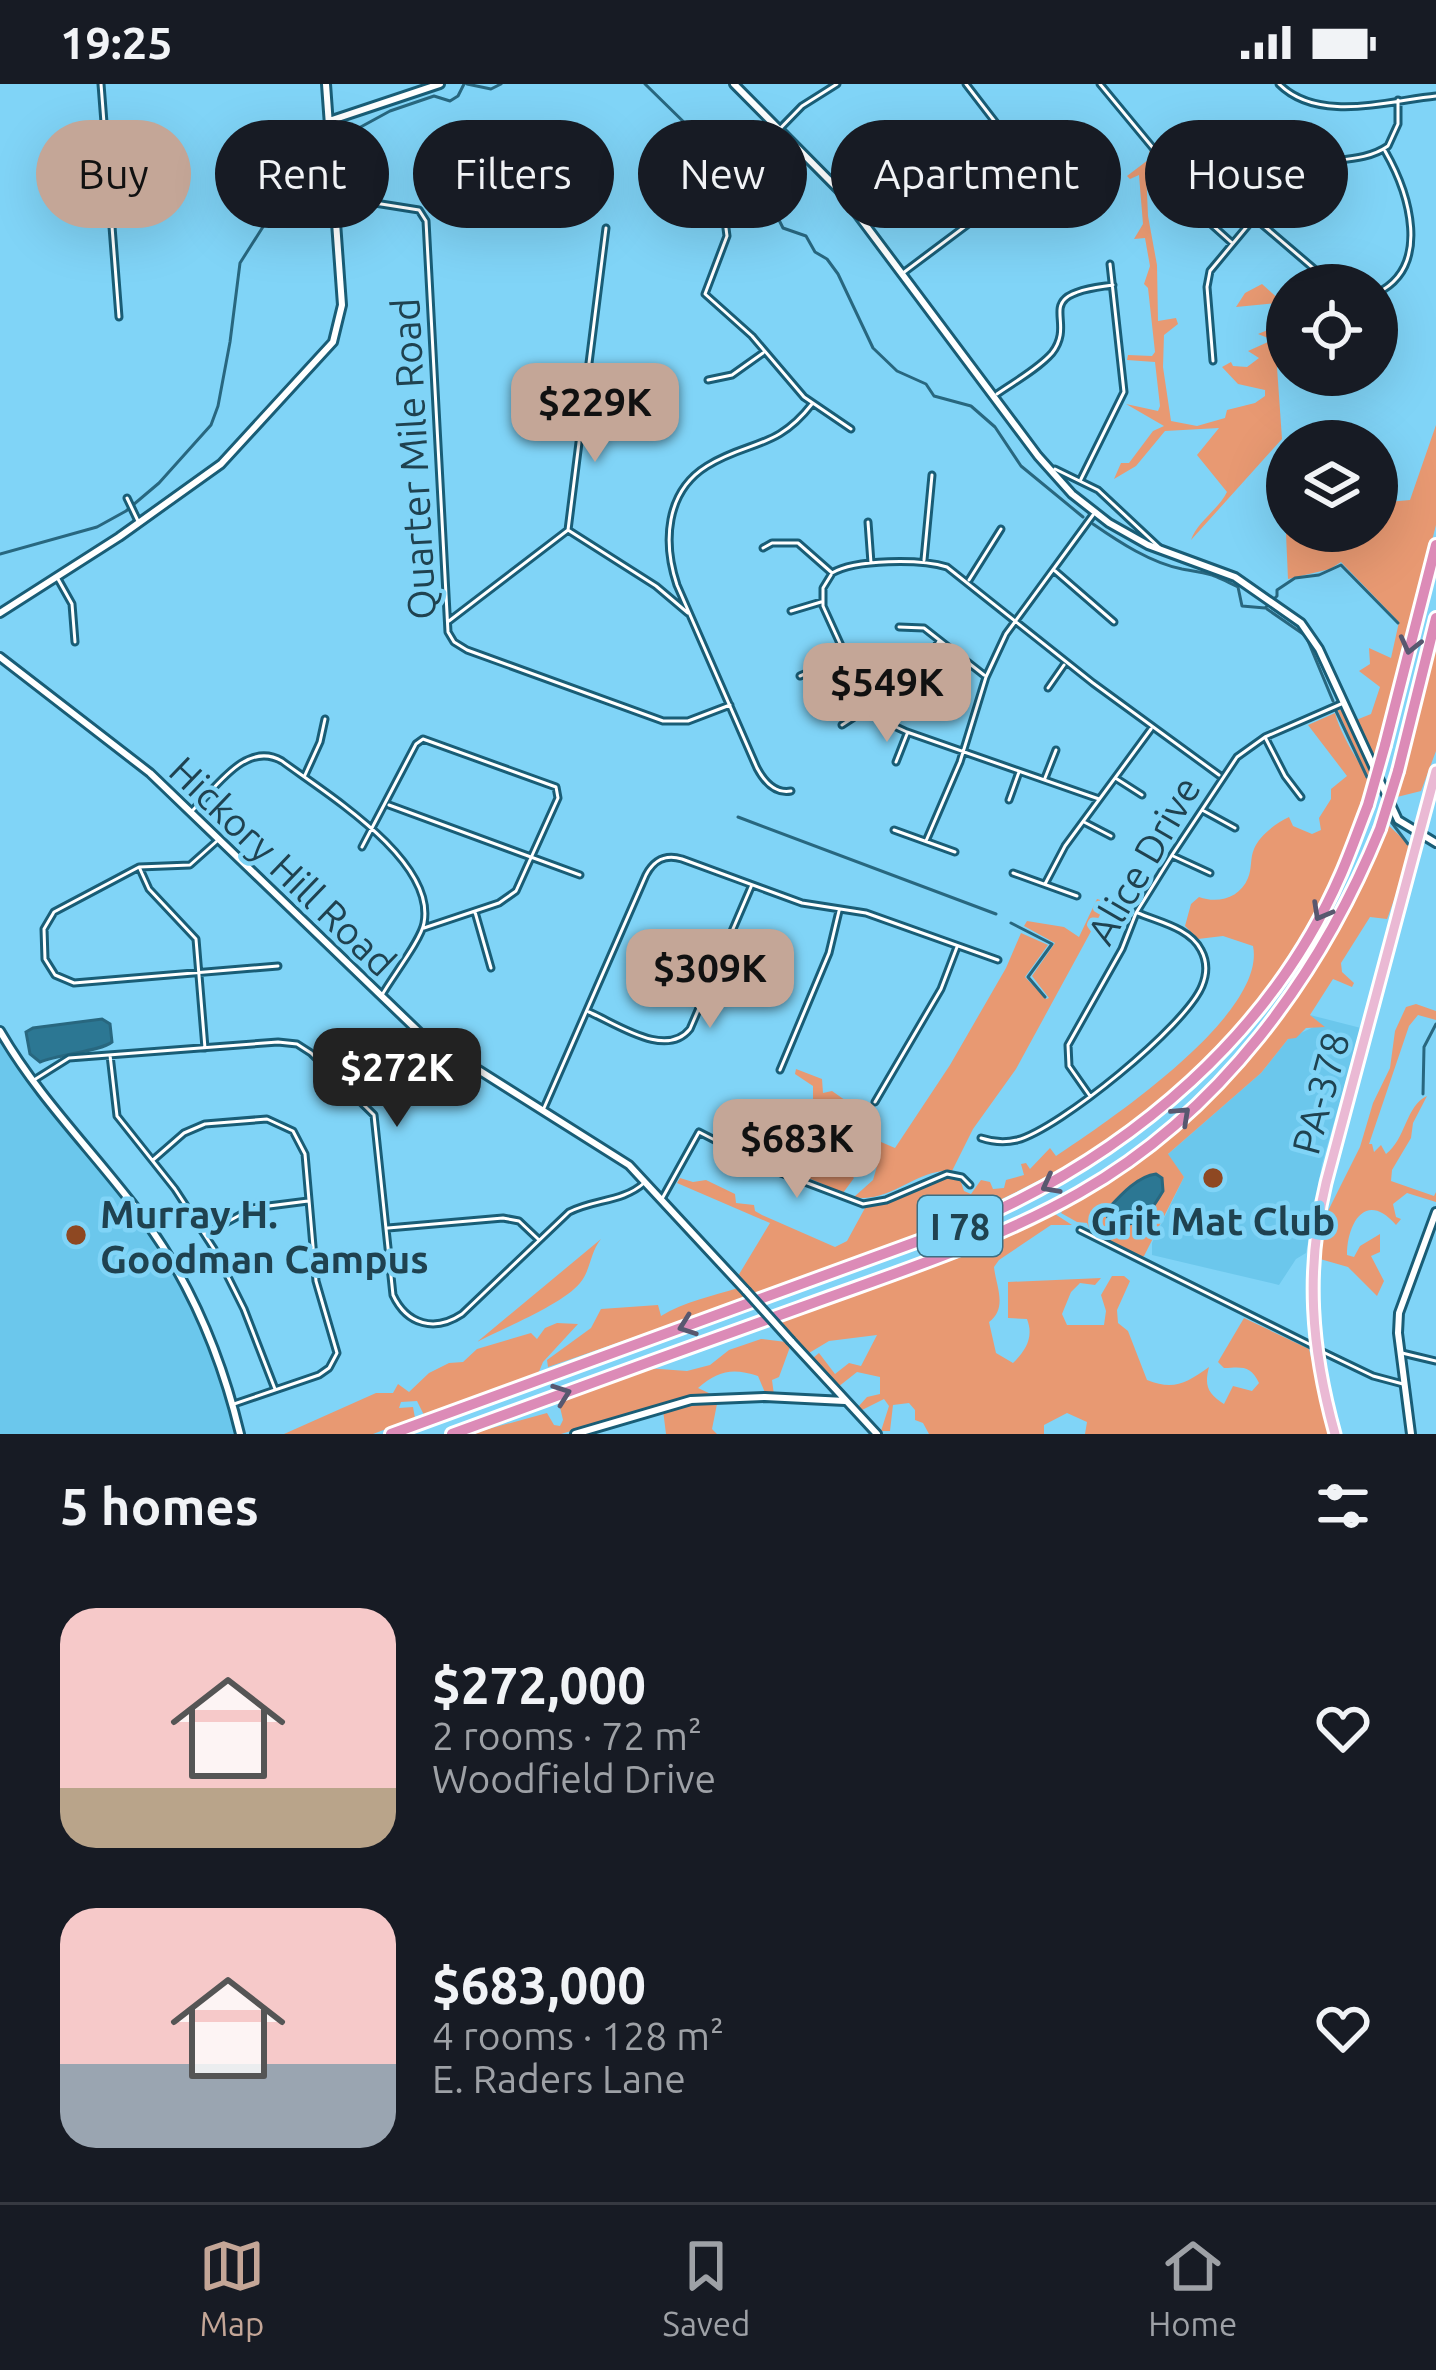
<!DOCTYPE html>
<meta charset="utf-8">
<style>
body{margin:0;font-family:Ubuntu,sans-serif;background:#242831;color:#f1f3f6;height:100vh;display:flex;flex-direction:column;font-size:45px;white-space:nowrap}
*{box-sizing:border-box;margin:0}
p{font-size:39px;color:#9ea1a6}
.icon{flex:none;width:66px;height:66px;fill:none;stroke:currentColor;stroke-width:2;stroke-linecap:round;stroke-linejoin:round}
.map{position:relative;height:1350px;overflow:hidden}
.panel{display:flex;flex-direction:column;background:#171b24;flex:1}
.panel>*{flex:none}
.top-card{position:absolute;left:36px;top:36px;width:1365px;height:108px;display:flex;gap:24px}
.tools{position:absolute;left:1266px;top:180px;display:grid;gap:24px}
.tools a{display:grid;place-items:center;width:132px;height:132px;border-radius:50%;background:#171b24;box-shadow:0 12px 48px #0002;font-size:60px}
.price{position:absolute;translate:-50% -102px;padding:0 27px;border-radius:24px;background:#c4a697;color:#111;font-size:39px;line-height:78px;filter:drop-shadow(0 3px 6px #0008)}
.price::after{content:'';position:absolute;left:50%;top:72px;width:36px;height:27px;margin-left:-18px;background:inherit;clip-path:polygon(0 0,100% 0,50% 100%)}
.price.current{background:#222;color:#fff}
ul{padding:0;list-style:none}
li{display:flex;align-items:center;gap:36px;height:300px;padding:0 60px}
li span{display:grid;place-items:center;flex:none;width:336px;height:240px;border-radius:36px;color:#555}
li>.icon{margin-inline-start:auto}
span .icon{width:144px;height:144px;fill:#fffc;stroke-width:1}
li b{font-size:51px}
h2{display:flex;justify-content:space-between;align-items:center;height:144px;padding:0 60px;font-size:51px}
.pill{padding:0 42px;border-radius:54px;background:#171b24;box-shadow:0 12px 48px #0002;font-size:42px;line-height:108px}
.pill.current{background:#c4a697;color:#111}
.status{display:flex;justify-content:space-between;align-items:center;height:84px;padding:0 60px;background:#171b24;direction:ltr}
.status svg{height:33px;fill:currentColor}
.tab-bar{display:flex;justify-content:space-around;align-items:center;height:168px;border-top:3px solid #363941;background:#171b24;font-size:33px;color:#9ea1a6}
.tab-bar a{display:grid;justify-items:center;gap:6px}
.tab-bar .current{color:#c4a697}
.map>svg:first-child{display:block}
</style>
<div class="status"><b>19:25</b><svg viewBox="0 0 49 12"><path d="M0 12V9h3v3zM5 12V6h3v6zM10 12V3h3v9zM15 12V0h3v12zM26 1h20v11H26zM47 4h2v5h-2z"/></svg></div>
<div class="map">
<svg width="1436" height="1350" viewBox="0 0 1436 1350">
<rect width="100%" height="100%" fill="#80d4f7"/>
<path fill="#6bc7ec" d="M 1310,931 L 1361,944 L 1322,1080 L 1306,1169 L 1296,1175 L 1279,1201 L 1152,1171 L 1152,1159 L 1184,1093 L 1167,1071 L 1261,989 L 1288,955 L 1320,940 Z
M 0,952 L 37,1011 L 123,1111 L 161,1166 L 202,1243 L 237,1350 L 0,1350 Z"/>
<path fill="#e89972" d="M 1150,65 L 1159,76 L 1146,86 L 1148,132 L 1157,181 L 1158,237 L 1176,234 L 1178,240 L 1164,251 L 1163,283 L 1171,337 L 1197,342 L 1225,334 L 1227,326 L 1255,319 L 1265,312 L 1265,306 L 1238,300 L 1222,283 L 1231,278 L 1233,282 L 1247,283 L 1259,274 L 1248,267 L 1268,258 L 1268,254 L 1258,250 L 1275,243 L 1284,226 L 1278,219 L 1236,223 L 1245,209 L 1262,200 L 1281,217 L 1287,214 L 1287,267 L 1276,269 L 1282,355 L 1191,456 C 1197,438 1218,426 1227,408 L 1197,371 L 1219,344 L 1165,347 L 1136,382 L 1114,395 L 1121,379 L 1129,379 L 1153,347 L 1164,342 L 1126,320 L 1158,327 L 1160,322 L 1155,278 L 1127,276 L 1128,271 L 1152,272 L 1155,268 L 1148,204 L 1144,200 L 1150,182 L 1145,154 L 1134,155 L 1143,140 L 1139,91 L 1130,95 L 1127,92 L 1148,76 Z
M 1436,341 L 1436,441 L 1378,670 L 1373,670 L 1356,636 L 1371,630 L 1380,603 L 1359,587 L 1370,580 L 1369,564 L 1391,574 L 1399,538 L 1341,478 L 1330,485 L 1288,495 L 1285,427 L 1287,447 L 1377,447 L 1377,419 L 1410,416 Z
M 1436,562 L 1436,667 L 1421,707 L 1397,713 Z
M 1337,625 L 1343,627 C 1350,643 1370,679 1371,695 C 1372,720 1327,805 1314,829 C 1182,1066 996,1125 755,1209 L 738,1192 L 770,1139 L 677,1099 L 680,1094 L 693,1098 L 706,1096 L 735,1110 L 736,1119 L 754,1121 L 755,1127 L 762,1131 L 835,1163 L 847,1157 L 865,1124 C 892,1117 936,1086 960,1095 L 964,1107 L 971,1110 L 981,1096 L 990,1098 L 993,1105 L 1004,1104 L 1006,1096 L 1024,1091 L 1021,1080 L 1026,1079 L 1030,1085 L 1050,1064 L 1056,1072 C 1107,1038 1267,931 1253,862 L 1223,852 L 1198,855 L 1185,842 L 1191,820 L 1199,813 C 1218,820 1240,814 1248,794 C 1252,785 1250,774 1254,765 C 1259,752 1277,738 1289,733 L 1293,742 L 1312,750 L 1321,746 L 1319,734 L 1331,715 L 1331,705 L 1347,692 L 1308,641 L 1335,629 C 1340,649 1357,676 1368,693 Z
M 1388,741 L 1413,764 L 1387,835 L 1370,833 L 1341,879 L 1342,888 L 1354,899 L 1352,903 L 1333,895 L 1310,931 L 1325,943 L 1306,944 L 1296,954 L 1288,955 L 1261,989 L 1168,1070 L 1184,1093 L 1144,1172 L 1140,1174 L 1092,1152 L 1087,1139 L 1077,1138 L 1061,1129 L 1065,1123 C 1215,1035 1328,905 1388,741 Z
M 1097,815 L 1107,818 L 1016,985 L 973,1045 L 952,1087 C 917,1084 891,1120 854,1113 L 873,1096 L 879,1075 L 854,1063 L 843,1084 L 854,1094 L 843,1109 L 744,1066 L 759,1060 L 766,1062 L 773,1074 L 793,1077 L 787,1051 L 778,1036 L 791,1036 L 809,1062 L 824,1030 L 820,1026 L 806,1037 L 799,1021 L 813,1018 L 813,1002 L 795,990 L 796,985 L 822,995 L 823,1009 L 832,1007 L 862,1028 L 860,1049 L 895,1064 L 950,981 L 1006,884 L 1021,849 L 1048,861 L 1025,893 L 1046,915 L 1049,914 L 1032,892 L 1055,859 L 1024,842 L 1027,837 L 1064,843 L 1079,853 Z
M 1416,920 L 1436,927 L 1436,936 L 1418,931 L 1409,942 L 1369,1060 L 1372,1060 L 1374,1068 L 1381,1061 L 1386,1070 C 1406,1055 1406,1021 1427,1012 L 1413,1039 L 1411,1054 L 1392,1086 L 1391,1097 L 1434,1112 L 1436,1108 L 1436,1118 L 1407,1109 L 1393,1120 L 1396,1133 L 1401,1135 L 1396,1141 C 1366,1106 1347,1139 1347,1171 L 1354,1173 L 1360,1162 L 1380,1150 L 1380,1168 L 1371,1172 L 1384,1197 L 1377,1212 L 1348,1183 L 1320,1175 L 1327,1129 L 1360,1063 L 1373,1019 L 1390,984 L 1395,947 L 1406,923 Z
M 1055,1130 L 1072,1141 L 1051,1141 L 999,1176 L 994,1183 C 996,1202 1008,1224 989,1238 L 996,1269 L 1013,1279 C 1026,1266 1034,1253 1027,1235 L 1008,1234 L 1008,1198 L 1101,1194 L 1095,1201 L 1080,1199 L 1071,1208 L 1062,1230 L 1067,1241 L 1104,1241 L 1106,1227 L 1101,1211 L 1112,1192 L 1124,1192 L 1130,1197 L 1117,1226 L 1118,1239 L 1128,1247 L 1147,1296 C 1174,1307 1186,1299 1209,1283 C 1204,1302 1208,1310 1224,1320 L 1233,1302 L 1252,1307 L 1259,1299 C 1251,1281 1242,1283 1224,1284 L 1218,1278 L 1244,1234 L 1309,1265 L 1330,1350 L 1085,1350 L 1087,1338 L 1067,1329 L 1044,1341 L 1044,1350 L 929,1350 L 923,1339 L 915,1336 L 915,1326 L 909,1319 L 893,1321 L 890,1347 L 881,1347 L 889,1322 L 884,1315 L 862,1326 L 858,1323 L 867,1313 L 880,1310 L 880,1293 L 857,1288 L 838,1303 L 813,1274 L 819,1269 L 835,1290 L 849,1279 L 861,1282 L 877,1251 L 829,1257 L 809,1269 L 780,1237 L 961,1173 Z
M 601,1155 C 590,1168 591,1186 580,1199 C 563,1220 504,1244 477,1258 Z
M 738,1204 L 747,1214 L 548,1283 L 547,1276 L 591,1244 L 601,1225 L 658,1221 L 661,1232 C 684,1218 712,1212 738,1204 Z
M 557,1239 L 578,1240 L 543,1278 L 538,1290 L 424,1331 L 417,1317 L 401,1318 L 399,1324 L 413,1323 L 415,1334 L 373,1350 L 284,1350 L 376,1309 L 393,1309 L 398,1300 L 409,1308 L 429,1289 L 449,1279 L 463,1278 L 477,1265 L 531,1249 L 537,1255 L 545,1244 Z
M 761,1255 L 786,1258 L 790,1263 L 779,1293 L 772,1296 L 774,1311 L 766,1311 L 758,1292 C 733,1284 719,1286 698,1304 L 713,1311 L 660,1320 L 561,1350 L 470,1350 L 547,1329 L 554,1341 L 560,1342 L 563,1336 L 559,1319 L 646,1284 L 687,1287 L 710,1281 L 729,1266 Z
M 739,1315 L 739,1319 L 717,1320 L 712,1345 L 717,1350 L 666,1350 L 663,1326 Z"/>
<path fill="#2c7793" stroke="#28677f" stroke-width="3" d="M 102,935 L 110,940 L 112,958 C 101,967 60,970 40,978 L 30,970 L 26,948 L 33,944 Z
M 1156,1090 L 1162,1094 L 1163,1107 C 1146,1135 1137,1147 1108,1136 L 1106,1127 C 1119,1113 1137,1092 1156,1090 Z"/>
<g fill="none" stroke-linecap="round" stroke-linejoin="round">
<path stroke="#28677f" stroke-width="3" d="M 467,0 L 491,5 L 501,0
M 645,0 L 696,50 L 716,84 L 774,126 L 783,144 L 806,152 L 815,168 L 827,175 L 838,190 L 873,264 L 897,287 L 926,300 L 934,312 L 971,322 L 995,343 L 1021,382 L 1083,433
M 1093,440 C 1119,458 1151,479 1182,485 C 1212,490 1210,489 1238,503 L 1242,522 L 1265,524 L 1277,512 L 1277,506 L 1295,494 L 1319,491 L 1341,481 L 1398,539
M 0,470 L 97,443 L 126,427 L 159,399 L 211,341 L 218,322 L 230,258 L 240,179 L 299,86 L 335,57 L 390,27 L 434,12 L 450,17 L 458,12 L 464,0
M 1267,525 L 1306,552 L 1333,617
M 1336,627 L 1367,693
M 738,733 L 996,830
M 1389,735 L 1408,760
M 1011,839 L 1052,860 L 1028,893 L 1045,913
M 1423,1010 L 1424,963 L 1436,940"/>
<defs>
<path id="minor" d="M 101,0 L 119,233
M 837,0 L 802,22 L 725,101 L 722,114 L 727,152 L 705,210 L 752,252 L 804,313 L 851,345
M 1100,0 L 1153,64 L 1192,123 L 1231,158
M 1279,0 C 1318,39 1387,17 1436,12
M 337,113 L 419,126 L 426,137 L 448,548 L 454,558 L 467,566 L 663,637 L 688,637 L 730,621
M 1257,136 L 1333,201
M 903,189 L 1003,114 L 1017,95 L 1016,65 L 966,0
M 1377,209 C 1432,182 1409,109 1385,67
M 1213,277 L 1207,203 L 1210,187 L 1294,86 C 1324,72 1361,81 1388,62 L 1398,40 L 1398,16
M 708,296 L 732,291 L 763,269
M 997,310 C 1014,298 1038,285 1052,269 C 1079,234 1026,211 1113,201
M 1055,385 L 1098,406 L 1161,465
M 1081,395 L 1124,308 L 1110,180
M 127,414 L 138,437
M 868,438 L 871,479
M 568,446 L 656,502 L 688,529
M 763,464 L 772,459 L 798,459 L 831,488
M 924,476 L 932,391
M 1054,486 L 1114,538
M 832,489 C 855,475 921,475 947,483 L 1093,599 L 1219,691
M 831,491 L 823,504 L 823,522 L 869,623 L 881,636 L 907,648 L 1099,715
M 58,495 L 72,520 L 75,558
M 969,496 L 1001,445
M 791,527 L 821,518
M 449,537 L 568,446 L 606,144
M 899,543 L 924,544 L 984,591
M 920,590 L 939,557
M 800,592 L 842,574
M 1048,604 L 1064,581
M 842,641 L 868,624
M 1266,655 L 1285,692 L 1301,713
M 896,678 L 907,650
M 305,691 L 320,658 L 325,635
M 1045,694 L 1056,666
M 1117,695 L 1142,711
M 791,707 C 775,710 764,697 757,684 L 677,501 C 663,459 665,408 707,382 C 749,356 776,366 812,320
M 1009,716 L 1019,688
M 389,721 L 580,791
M 192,727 C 216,704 246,656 282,677 C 325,709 436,776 424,839 C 421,856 392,893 382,911
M 1204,727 L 1235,744
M 1084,738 L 1111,752
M 894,746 L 955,768
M 217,757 L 190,781 L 139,783 L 54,828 L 44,845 L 45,875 L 55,891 L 74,899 L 278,882
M 926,757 L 960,678 L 986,593 L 1006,550 L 1093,431
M 362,763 L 416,660 L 423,655 L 556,703 L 558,714 L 516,807 L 499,819 L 424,844
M 1173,772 L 1210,789
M 140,785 L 149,805 L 196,855 L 205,964
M 1013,789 L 1077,812
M 1045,800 L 1065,762 L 1151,645
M 475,828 L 491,884
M 589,928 C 617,940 666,975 690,945 L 751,803
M 110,971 L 117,1032 L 175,1105 L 214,1165 L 244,1225 L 275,1305
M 780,986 L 829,869 L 839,827
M 34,996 L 69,974 L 278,958 L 297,960 L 311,969 L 374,1031 L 393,1211 C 407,1241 435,1248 462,1230 L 569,1128 C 594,1115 623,1118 644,1099
M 1090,1012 L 1069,982 L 1068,961 L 1122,865 L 1136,829 L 1172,771 L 1237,673 L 1265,653 L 1341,620
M 875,1018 L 941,905 L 957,863
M 544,1024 L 646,791 C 654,776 665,770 682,775 L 802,819 L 866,829 L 998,876
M 981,1054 C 993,1058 1004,1059 1017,1056 C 1059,1045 1186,942 1202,902 C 1207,890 1207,877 1201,866 C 1190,844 1159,838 1138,829
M 153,1076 L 184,1049 L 205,1040 L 267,1035 L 293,1047 L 305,1070 L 316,1197 L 337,1269 L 329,1284 L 319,1291 L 234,1320
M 663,1113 L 699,1048 L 773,1086 L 863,1120 L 886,1116 L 947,1090 L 962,1093 L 970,1101
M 388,1144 L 503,1134 L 519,1137 L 538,1155
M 1080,1146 L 1315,1263
M 205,1150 L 253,1124 L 308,1117
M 1323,1268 L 1373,1292 L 1403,1300
M 1402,1269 L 1436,1277"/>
<path id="tertiary" d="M 734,0 L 840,107 L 1038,372 L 1072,410 L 1109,439 L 1148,461 L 1235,493 L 1301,539 L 1319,565 L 1398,736 L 1436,759
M 329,37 L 440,0
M 0,529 L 119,453 L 221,380 L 333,258 L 342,221 L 326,0
M 0,573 L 150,689 L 420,949 L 629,1081 L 746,1207
M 0,947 C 41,1018 99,1073 147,1139 C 192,1202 222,1275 240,1350
M 791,1257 L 877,1350
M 575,1350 L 691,1316 L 765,1313 L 845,1317
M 1411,1350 L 1398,1249 L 1399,1229 L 1436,1128"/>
<path id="primary" d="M 1335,1350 C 1311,1264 1305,1186 1326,1099 L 1436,687"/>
<path id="motorway" d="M 1385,661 L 1436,461
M 1398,687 L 1436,534
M 391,1350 L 976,1136 C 1132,1068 1272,949 1341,790 C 1351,767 1359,744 1368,721
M 452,1350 C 569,1307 685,1265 802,1223 C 895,1189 993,1158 1079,1109 C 1219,1030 1320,892 1380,745"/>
</defs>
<use href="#minor" stroke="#195d76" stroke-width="9"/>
<use href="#tertiary" stroke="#195d76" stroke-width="12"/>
<use href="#primary" stroke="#fff" stroke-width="15"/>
<use href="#motorway" stroke="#fff" stroke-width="16"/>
<use href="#minor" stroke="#fff" stroke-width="3"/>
<use href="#tertiary" stroke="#fff" stroke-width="6"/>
<use href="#primary" stroke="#eab9d4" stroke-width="9"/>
<use href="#motorway" stroke="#dc8bb7" stroke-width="10"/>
<defs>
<path id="tertiary-bridge" d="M 746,1207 L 791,1257"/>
<path id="motorway-bridge" d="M 1368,721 L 1385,661
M 1380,745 L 1398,687"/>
</defs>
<use href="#tertiary-bridge" stroke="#195d76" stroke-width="12" stroke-linecap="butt"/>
<use href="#motorway-bridge" stroke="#fff" stroke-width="16" stroke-linecap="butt"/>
<use href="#tertiary-bridge" stroke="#fff" stroke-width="6"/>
<use href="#motorway-bridge" stroke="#dc8bb7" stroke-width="10"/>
</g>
<defs><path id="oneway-chevron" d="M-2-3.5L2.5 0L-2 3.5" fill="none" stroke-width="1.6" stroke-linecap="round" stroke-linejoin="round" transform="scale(3)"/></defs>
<g stroke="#58586f">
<use href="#oneway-chevron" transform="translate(1410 561) rotate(104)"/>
<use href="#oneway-chevron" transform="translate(1321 828) rotate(119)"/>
<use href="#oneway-chevron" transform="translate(1182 1031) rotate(-43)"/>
<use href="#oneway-chevron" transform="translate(1050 1101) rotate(152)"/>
<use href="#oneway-chevron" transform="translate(687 1242) rotate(160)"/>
<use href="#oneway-chevron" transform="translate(562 1310) rotate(-20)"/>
</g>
<g fill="#8e4822" stroke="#80d4f7" stroke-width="4.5">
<circle cx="1213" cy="1094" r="12"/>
<circle cx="76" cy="1151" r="12"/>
</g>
<g text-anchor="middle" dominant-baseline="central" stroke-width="9" stroke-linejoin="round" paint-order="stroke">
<rect fill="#80d4f7" stroke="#3c6e82" stroke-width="3" x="918" y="1112" width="84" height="60" rx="9"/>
<g font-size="36" font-weight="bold" fill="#1f4250">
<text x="960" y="1142">I 78</text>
</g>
<g font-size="39" fill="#1f4250" stroke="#80d4f7">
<text transform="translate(413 375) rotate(-93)">Quarter Mile Road</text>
<text transform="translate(1143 776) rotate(-60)">Alice Drive</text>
<text transform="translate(283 782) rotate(44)">Hickory Hill Road</text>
<text transform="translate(1320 1009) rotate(-75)">PA-378</text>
</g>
<g font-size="39" font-weight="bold" fill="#1f4250" stroke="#80d4f7" text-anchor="start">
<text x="100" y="1129">Murray H.<tspan x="100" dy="45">Goodman Campus</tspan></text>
<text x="1213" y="1136" text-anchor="middle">Grit Mat Club</text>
</g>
</g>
</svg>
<div class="tools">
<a><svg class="icon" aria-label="locate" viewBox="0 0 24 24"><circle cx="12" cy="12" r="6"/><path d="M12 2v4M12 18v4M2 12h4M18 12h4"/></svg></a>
<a><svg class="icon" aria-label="layers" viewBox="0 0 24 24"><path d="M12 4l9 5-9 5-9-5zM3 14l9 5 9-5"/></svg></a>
</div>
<b class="price" style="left:595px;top:381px">$229K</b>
<b class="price" style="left:887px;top:661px">$549K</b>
<b class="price" style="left:710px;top:947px">$309K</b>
<b class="price current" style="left:397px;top:1046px">$272K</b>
<b class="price" style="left:797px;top:1117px">$683K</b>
<div class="top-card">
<a class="pill current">Buy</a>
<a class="pill">Rent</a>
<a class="pill">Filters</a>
<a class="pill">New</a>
<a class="pill">Apartment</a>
<a class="pill">House</a>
</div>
</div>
<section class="panel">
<h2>5 homes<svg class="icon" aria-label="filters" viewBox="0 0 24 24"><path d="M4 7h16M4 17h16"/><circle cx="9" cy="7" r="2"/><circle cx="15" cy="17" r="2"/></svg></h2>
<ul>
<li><span style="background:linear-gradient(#f6c9c9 75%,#b9a48a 0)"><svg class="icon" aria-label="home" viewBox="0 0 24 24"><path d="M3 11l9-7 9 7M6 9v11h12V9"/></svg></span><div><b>$272,000</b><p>2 rooms · 72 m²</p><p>Woodfield Drive</p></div><svg class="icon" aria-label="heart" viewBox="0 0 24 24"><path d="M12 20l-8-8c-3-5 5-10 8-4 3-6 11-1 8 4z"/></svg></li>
<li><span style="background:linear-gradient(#f6c9c9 65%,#9aa5b1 0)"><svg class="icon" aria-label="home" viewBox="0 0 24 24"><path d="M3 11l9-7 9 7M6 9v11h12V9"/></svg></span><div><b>$683,000</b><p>4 rooms · 128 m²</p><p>E. Raders Lane</p></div><svg class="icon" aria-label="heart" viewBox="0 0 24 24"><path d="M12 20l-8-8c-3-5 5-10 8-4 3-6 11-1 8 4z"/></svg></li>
</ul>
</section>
<nav class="tab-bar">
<a class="current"><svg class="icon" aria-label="map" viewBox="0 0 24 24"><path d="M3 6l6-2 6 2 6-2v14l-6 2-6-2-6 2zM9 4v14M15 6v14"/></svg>Map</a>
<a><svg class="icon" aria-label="saved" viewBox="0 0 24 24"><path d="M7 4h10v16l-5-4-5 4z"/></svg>Saved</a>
<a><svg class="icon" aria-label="home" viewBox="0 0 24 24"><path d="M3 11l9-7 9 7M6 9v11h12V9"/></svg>Home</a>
</nav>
